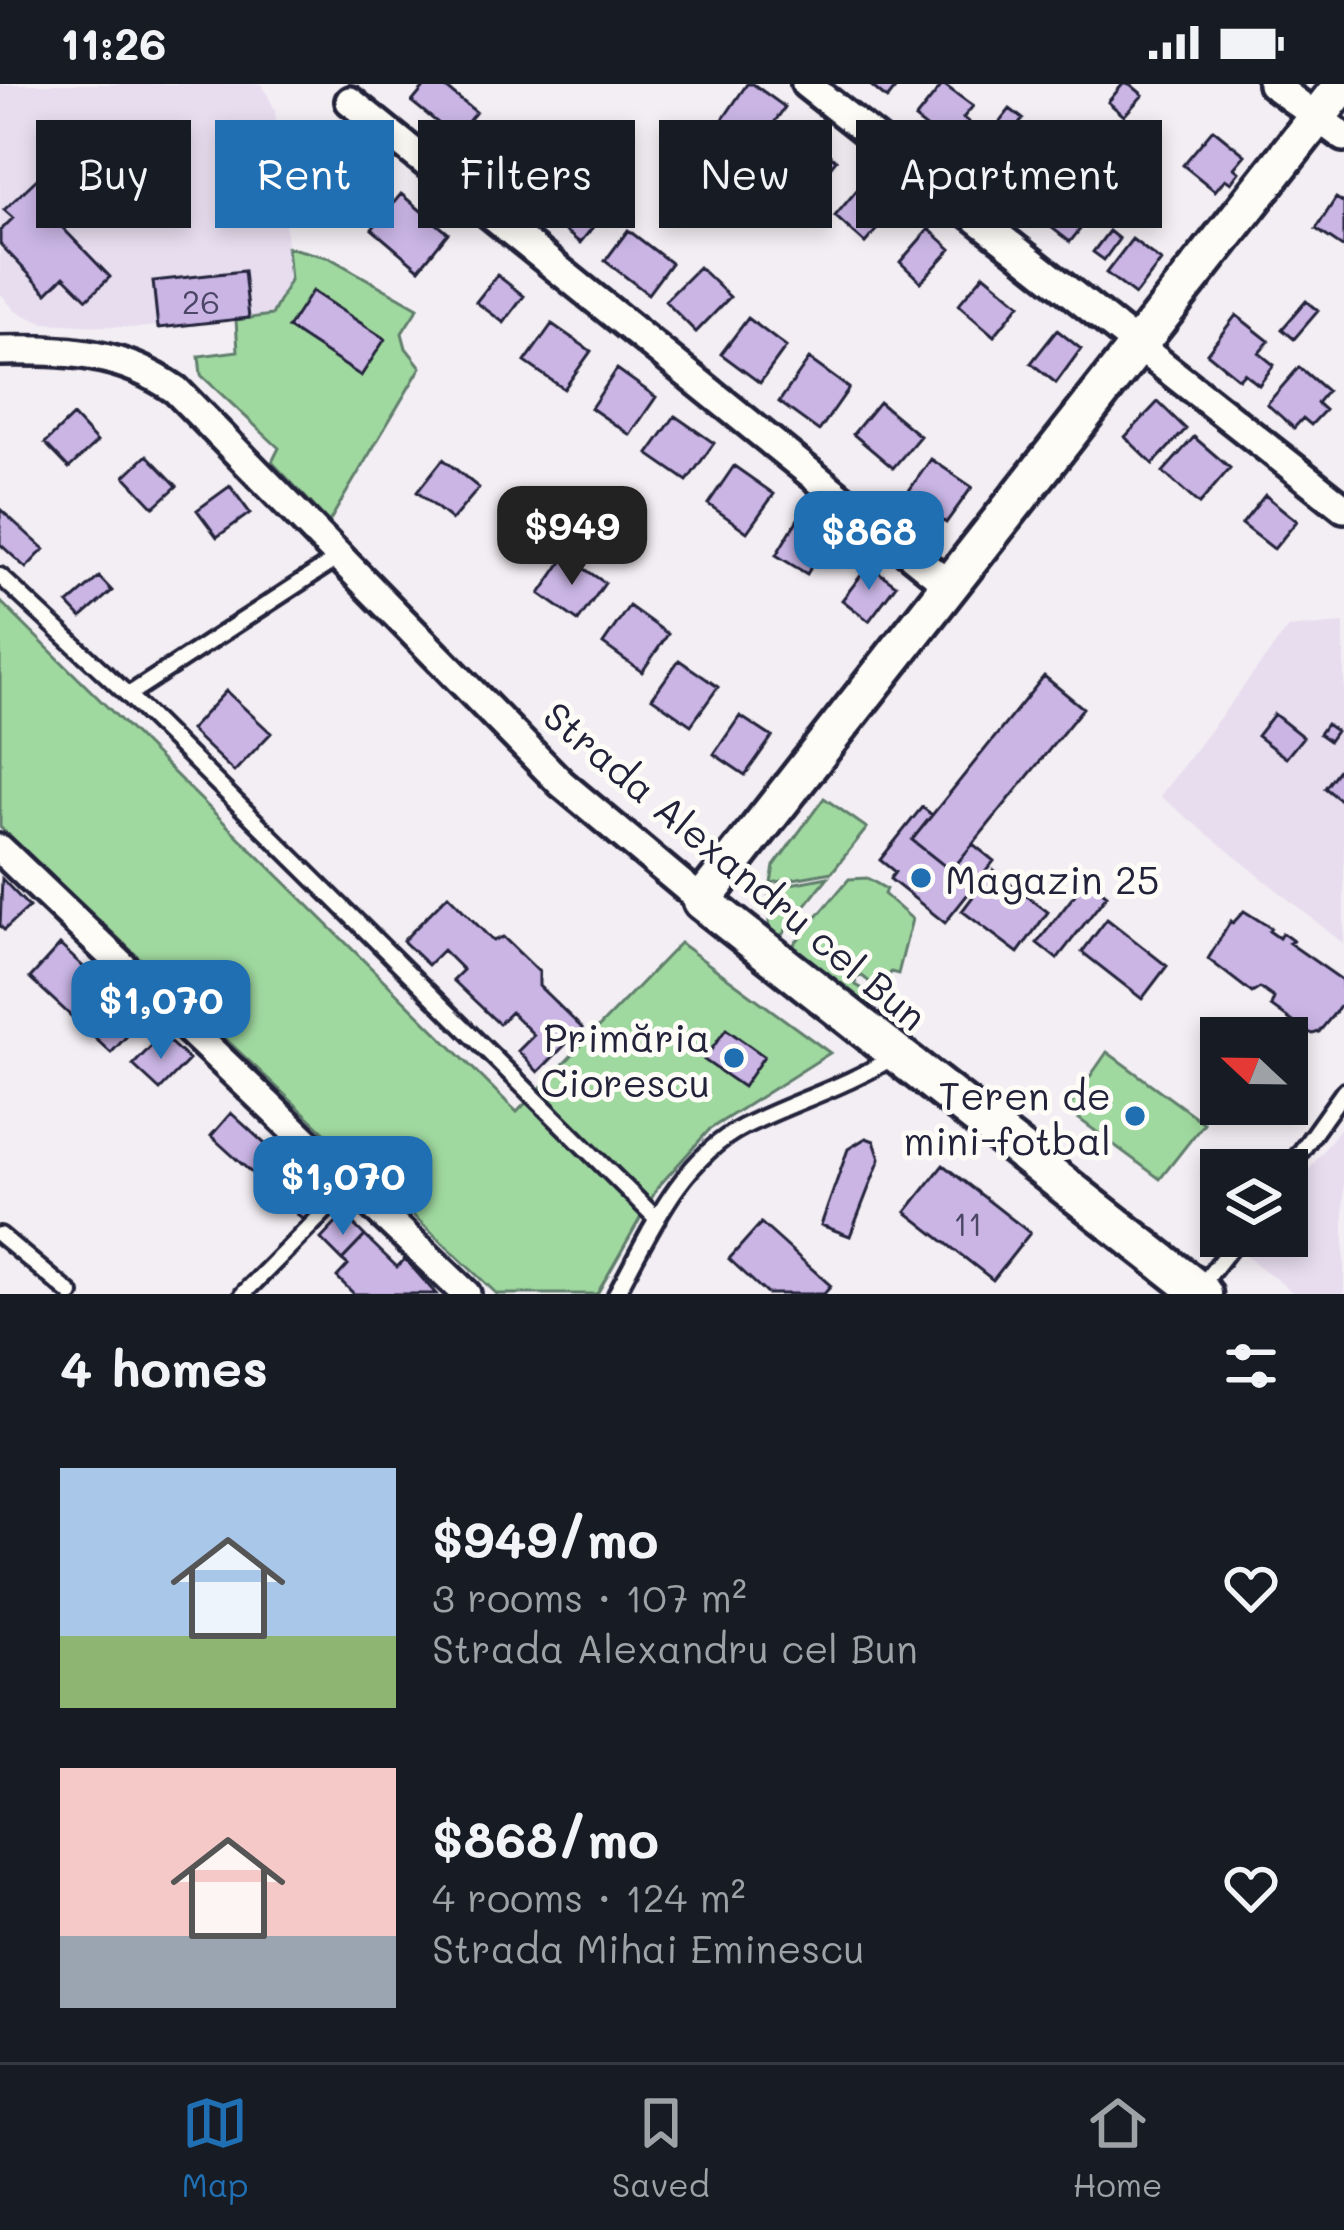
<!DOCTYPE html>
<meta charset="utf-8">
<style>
body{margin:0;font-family:Mali,sans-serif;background:#20242c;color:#f1f3f6;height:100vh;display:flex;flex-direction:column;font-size:45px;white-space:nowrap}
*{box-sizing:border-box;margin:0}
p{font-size:39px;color:#9ea1a6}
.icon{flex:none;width:66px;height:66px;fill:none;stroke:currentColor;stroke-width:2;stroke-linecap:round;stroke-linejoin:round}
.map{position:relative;height:1210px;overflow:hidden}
.sheet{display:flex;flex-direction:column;background:#171b24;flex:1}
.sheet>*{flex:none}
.hud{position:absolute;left:36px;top:36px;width:1272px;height:108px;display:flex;gap:24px}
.needle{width:78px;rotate:292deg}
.controls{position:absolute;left:1200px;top:933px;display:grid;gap:24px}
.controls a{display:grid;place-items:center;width:108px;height:108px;border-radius:0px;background:#171b24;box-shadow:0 6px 18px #0003;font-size:60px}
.price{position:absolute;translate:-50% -102px;padding:0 27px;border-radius:24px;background:#1f6fb2;color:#fff;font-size:39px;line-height:78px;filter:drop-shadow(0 3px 6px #0008)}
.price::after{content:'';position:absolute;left:50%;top:72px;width:36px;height:27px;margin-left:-18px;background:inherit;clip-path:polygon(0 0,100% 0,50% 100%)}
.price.on{background:#222;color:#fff}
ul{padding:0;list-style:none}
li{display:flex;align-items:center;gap:36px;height:300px;padding:0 60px}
li span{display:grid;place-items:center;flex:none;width:336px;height:240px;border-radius:0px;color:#555}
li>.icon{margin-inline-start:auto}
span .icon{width:144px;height:144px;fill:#fffc;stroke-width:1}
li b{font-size:51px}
h2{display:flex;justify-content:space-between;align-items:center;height:144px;padding:0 60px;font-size:51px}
.chip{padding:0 42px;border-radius:0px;background:#171b24;box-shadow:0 6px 18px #0003;font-size:42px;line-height:108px}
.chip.on{background:#1f6fb2;color:#fff}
.status{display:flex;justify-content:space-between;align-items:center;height:84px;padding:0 60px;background:#171b24;direction:ltr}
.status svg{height:33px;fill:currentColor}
.tabs{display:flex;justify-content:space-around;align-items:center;height:168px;border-top:3px solid #363941;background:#171b24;font-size:33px;color:#9ea1a6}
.tabs a{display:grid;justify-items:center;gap:6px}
.tabs .on{color:#1f6fb2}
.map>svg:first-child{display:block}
</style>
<div class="status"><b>11:26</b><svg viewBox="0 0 49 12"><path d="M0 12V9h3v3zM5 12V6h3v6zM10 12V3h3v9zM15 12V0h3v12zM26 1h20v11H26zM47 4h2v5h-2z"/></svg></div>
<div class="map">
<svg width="1344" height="1210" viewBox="0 0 1344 1210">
<rect width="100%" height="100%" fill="#f3eef3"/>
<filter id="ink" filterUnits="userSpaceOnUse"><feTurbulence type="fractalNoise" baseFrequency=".00833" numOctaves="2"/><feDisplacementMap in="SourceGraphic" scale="24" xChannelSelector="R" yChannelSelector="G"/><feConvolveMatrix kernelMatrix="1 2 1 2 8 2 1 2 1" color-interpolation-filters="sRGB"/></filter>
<g filter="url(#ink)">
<path fill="#e7ddef" d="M 0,0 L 262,0 L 275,26 L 290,196 L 272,231 L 137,244 L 43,239 L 15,227 L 0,209 Z
M 1344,539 L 1344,860 L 1160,712 L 1288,544 Z
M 1344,1039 L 1344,1210 L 1295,1210 L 1245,1171 L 1259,1152 L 1287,1152 L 1287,1115 Z"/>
<path fill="#a0d99f" stroke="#617e6d" stroke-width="3" d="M 287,163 L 330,174 L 418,224 L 402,249 L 406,264 L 421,283 L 329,438 L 272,378 L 279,364 L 201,291 L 199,272 L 238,267 L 236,236 L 272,231 L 290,196 Z
M 0,517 L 517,1028 L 680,859 L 830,969 L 710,1045 L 658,1103 L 597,1210 L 497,1210 L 0,743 Z
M 824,714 L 867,744 L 832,788 L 771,799 L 774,782 Z
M 828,793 L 782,851 L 769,850 L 769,804 Z
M 867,794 L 886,805 L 884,810 L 912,835 L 898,890 L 891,888 L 882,905 L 889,913 L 862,892 L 855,894 L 856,901 L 882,916 L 868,921 L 794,869 L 794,860 L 849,795 Z
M 1107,968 L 1204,1039 L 1160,1095 L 1067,1026 Z"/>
<path fill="#cab5e5" stroke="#22223b" stroke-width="3" d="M 427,0 L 441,0 L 476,28 L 455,53 L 412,18 Z
M 747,0 L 753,0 L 785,23 L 757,63 L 721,38 Z
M 869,0 L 899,0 L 887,15 Z
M 943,0 L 973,22 L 963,34 L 971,40 L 959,55 L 951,49 L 944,58 L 915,35 Z
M 1123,0 L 1130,0 L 1143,11 L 1124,32 L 1108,18 Z
M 1010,25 L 1023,35 L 1008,54 L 995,44 Z
M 1213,45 L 1245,71 L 1234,84 L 1239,88 L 1231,99 L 1225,95 L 1215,107 L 1183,81 Z
M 998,51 L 1027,73 L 1003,104 L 974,82 Z
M 514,52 L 539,76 L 515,101 L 490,76 Z
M 806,52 L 836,76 L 809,110 L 779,86 Z
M 38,94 L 72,130 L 60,141 L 110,193 L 87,215 L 64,192 L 47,209 L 0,160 L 0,147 L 13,134 L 4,126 Z
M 1059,95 L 1097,124 L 1070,158 L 1033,129 Z
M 862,100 L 893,127 L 865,159 L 835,132 Z
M 559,107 L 597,138 L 580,159 L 542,128 Z
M 401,110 L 448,149 L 419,185 L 372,145 Z
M 1336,114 L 1344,119 L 1344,164 L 1316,145 Z
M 929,145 L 951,165 L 921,198 L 900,178 Z
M 628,146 L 671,179 L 648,210 L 605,177 Z
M 1109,147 L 1119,155 L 1104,176 L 1093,168 Z
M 1132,155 L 1161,177 L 1135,211 L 1106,189 Z
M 699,183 L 730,213 L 696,248 L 665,217 Z
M 244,187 L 249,234 L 158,244 L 153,197 Z
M 984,190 L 1020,220 L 994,252 L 958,221 Z
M 497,191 L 524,212 L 504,239 L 476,218 Z
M 312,207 L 385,255 L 361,292 L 288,244 Z
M 1306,217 L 1318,227 L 1294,255 L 1282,245 Z
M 1236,231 L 1269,257 L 1259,269 L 1274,281 L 1259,301 L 1244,289 L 1239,295 L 1207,269 Z
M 748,234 L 786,263 L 760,299 L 721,270 Z
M 552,240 L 591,267 L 564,305 L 525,278 Z
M 1057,246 L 1081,265 L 1056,299 L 1031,279 Z
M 809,275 L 849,304 L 819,347 L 779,318 Z
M 1299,283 L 1327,307 L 1317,319 L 1325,326 L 1311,341 L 1303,334 L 1294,344 L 1267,320 Z
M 617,285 L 656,313 L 630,351 L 591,324 Z
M 879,318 L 920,352 L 893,384 L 853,350 Z
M 1158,318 L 1186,345 L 1153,380 L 1125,353 Z
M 73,332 L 97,358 L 69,384 L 45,359 Z
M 675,332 L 714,359 L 687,397 L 648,370 Z
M 1194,353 L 1230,384 L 1199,420 L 1163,388 Z
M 147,371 L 177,402 L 154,423 L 125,392 Z
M 443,375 L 479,404 L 452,436 L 417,408 Z
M 931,375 L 972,403 L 946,439 L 906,411 Z
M 734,382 L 774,410 L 747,448 L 708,420 Z
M 230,402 L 250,429 L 217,453 L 197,426 Z
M 1265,411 L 1297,437 L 1274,465 L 1242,440 Z
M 0,425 L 44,465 L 26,484 L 0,460 Z
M 801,430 L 831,449 L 807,490 L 776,471 Z
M 566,472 L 605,499 L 578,537 L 540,510 Z
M 869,481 L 896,501 L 869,537 L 842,516 Z
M 99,493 L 112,507 L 81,534 L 68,520 Z
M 629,522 L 668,550 L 642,588 L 603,560 Z
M 679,576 L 718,603 L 691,641 L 652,614 Z
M 1044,592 L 1083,624 L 951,787 L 912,756 Z
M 226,607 L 271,649 L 234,688 L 190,646 Z
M 1274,630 L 1303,653 L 1286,674 L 1257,652 Z
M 740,632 L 772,653 L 745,691 L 714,670 Z
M 1326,640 L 1336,647 L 1329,657 L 1319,650 Z
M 1344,679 L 1344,719 L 1325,704 Z
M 922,723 L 932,731 L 912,756 L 951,787 L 973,760 L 994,777 L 945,839 L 890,795 L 895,788 L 880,776 Z
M 993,786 L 1048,828 L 1018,869 L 962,827 Z
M 2,795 L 29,823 L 4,846 L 0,842 Z
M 1087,795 L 1107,811 L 1057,875 L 1037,859 Z
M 448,811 L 493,857 L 503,853 L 539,888 L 539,902 L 582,944 L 538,988 L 518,967 L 534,951 L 511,928 L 499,940 L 453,896 L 463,886 L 443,866 L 428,881 L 403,857 Z
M 1244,827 L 1271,844 L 1269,847 L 1279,854 L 1282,849 L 1293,857 L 1289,859 L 1342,896 L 1343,919 L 1319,948 L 1313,950 L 1304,946 L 1271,922 L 1274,914 L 1260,904 L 1252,909 L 1208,875 L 1231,837 L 1233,839 Z
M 1107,835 L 1167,882 L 1142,915 L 1082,868 Z
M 60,861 L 141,937 L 111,969 L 30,894 Z
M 726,945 L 764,972 L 743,1003 L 704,976 Z
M 162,951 L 189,976 L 160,1006 L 133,981 Z
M 231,1029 L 298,1090 L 277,1112 L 211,1052 Z
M 866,1054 L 874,1057 L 880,1075 L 850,1152 L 821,1141 L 848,1065 Z
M 943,1081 L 1030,1149 L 993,1196 L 906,1128 Z
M 306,1084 L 330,1108 L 303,1136 L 279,1112 Z
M 344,1131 L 365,1152 L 342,1176 L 321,1155 Z
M 761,1139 L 831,1202 L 824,1210 L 767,1210 L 729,1175 Z
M 365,1152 L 397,1183 L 405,1175 L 436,1210 L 354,1210 L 337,1193 L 348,1181 L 342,1176 Z"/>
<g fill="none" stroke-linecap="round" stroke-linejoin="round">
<defs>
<path id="service" d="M 0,492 L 128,611 L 657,1135
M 128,611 L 341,472
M 1287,1087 L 1344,1007
M 0,1151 L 71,1210
M 1201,1202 L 1240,1152
M 243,1210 L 351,1101
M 616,1210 C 648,1152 680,1075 743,1043 C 792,1018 846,1003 893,973"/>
<path id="minor" d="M 806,0 L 1344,424
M 1272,0 L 1344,53
M 350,17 L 950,502
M 0,267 C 66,266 120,267 176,306 L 561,699 L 702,817
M 0,765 L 466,1210"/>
<path id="tertiary" d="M 1203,1210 L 702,817 L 1343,0"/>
</defs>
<use href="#service" stroke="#22223b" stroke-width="22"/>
<use href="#minor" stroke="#22223b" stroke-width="36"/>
<use href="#tertiary" stroke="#22223b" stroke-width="45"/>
<use href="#service" stroke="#fdfcf7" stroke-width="14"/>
<use href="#minor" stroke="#fdfcf7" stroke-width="27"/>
<use href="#tertiary" stroke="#fdfcf7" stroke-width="36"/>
</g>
</g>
<g fill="#1f6fb2" stroke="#fdfcf7" stroke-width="4.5">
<circle cx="921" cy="794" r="12"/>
<circle cx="734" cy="974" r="12"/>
<circle cx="1135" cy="1032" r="12"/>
</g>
<g text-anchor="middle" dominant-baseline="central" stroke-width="10" stroke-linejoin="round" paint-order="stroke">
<g font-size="33" fill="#4c4766">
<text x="201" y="216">26</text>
<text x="968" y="1138">11</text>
</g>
<g font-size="39" fill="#22223b" stroke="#fdfcf7">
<text transform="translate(736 781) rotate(40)">Strada Alexandru cel Bun</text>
</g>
<g font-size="39" fill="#22223b" stroke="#fdfcf7" text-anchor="end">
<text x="945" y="794" text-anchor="start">Magazin 25</text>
<text x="710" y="952">Primăria<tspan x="710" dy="45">Ciorescu</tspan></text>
<text x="1111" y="1010">Teren de<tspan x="1111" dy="45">mini-fotbal</tspan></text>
</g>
</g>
</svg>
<div class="controls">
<a><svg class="needle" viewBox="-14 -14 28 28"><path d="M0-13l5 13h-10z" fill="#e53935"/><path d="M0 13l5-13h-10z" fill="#9ea1a6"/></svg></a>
<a><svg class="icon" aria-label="layers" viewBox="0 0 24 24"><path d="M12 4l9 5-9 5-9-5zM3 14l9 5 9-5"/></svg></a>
</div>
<b class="price on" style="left:572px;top:504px">$949</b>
<b class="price" style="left:869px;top:509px">$868</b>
<b class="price" style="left:161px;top:978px">$1,070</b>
<b class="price" style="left:343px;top:1154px">$1,070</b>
<div class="hud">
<a class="chip">Buy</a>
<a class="chip on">Rent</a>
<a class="chip">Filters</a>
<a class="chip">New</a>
<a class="chip">Apartment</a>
</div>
</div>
<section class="sheet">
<h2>4 homes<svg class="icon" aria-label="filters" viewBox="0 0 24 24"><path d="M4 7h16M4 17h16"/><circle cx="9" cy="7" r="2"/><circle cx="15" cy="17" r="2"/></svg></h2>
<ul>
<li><span style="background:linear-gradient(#a9c7e8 70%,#8fb573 0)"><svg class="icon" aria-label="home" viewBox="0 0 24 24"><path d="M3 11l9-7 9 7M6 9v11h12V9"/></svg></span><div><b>$949/mo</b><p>3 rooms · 107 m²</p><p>Strada Alexandru cel Bun</p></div><svg class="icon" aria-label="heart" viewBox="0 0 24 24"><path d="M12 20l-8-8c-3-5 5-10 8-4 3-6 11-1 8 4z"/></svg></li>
<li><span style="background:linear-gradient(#f6c9c9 70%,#9aa5b1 0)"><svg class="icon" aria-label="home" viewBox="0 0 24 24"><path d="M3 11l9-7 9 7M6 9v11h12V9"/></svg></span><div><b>$868/mo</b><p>4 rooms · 124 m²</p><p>Strada Mihai Eminescu</p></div><svg class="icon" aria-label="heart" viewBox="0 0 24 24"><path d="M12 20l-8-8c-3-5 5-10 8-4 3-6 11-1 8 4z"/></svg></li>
</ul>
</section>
<nav class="tabs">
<a class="on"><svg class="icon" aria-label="map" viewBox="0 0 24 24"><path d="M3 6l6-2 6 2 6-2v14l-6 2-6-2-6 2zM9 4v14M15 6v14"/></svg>Map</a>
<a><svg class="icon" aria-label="saved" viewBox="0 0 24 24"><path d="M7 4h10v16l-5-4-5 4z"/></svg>Saved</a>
<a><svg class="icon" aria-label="home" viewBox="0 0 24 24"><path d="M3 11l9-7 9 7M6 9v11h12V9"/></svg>Home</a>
</nav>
